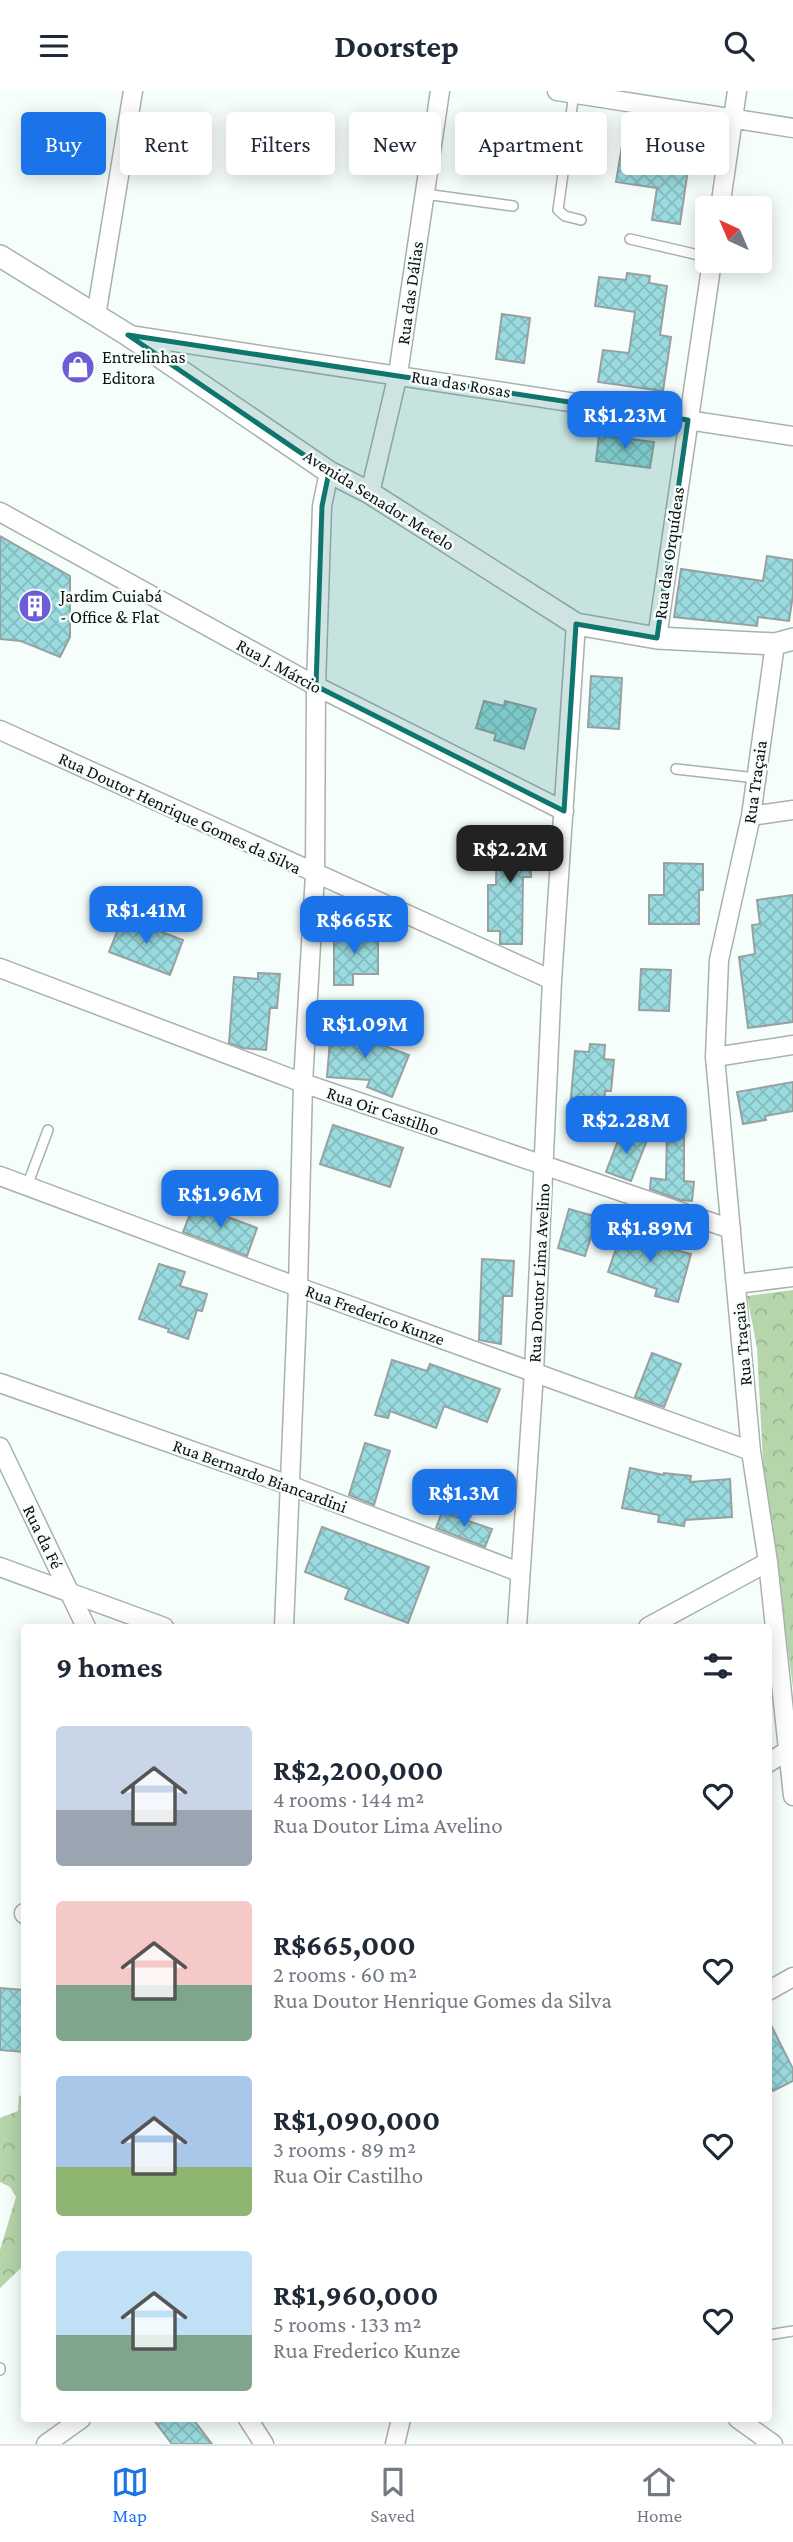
<!DOCTYPE html>
<meta charset="utf-8">
<style>
body{margin:0;font-family:"Crimson Pro",serif;background:#f2f2f3;color:#1f2937;height:100vh;display:flex;flex-direction:column;font-size:26px;white-space:nowrap}
*{box-sizing:border-box;margin:0}
p{font-size:23px;color:#747a83}
.icon{flex:none;width:38px;height:38px;fill:none;stroke:currentColor;stroke-width:2;stroke-linecap:round;stroke-linejoin:round}
.map{position:relative;flex:1;overflow:hidden}
.drawer{position:absolute;left:21px;top:1533px;width:751px;height:798px;display:flex;flex-direction:column;background:#fff;border-radius:7px;box-shadow:0 4px 18px #0003}
.drawer>*{flex:none}
.hud{position:absolute;left:21px;top:21px;width:752px;height:63px;display:flex;gap:14px}
.needle{width:46px;rotate:316deg}
.buttons{position:absolute;left:695px;top:105px;display:grid;gap:14px}
.buttons a{display:grid;place-items:center;width:77px;height:77px;border-radius:7px;background:#fff;box-shadow:0 4px 18px #0003;font-size:35px}
.price{position:absolute;translate:-50% -60px;padding:0 16px;border-radius:14px;background:#1a73e8;color:#fff;font-size:23px;line-height:46px;filter:drop-shadow(0 2px 4px #0008)}
.price::after{content:'';position:absolute;left:50%;top:42px;width:21px;height:16px;margin-left:-10px;background:inherit;clip-path:polygon(0 0,100% 0,50% 100%)}
.price.on{background:#222;color:#fff}
ul{padding:0;list-style:none}
li{display:flex;align-items:center;gap:21px;height:175px;padding:0 35px}
li span{display:grid;place-items:center;flex:none;width:196px;height:140px;border-radius:7px;color:#555}
li>.icon{margin-inline-start:auto}
span .icon{width:84px;height:84px;fill:#fffc;stroke-width:1}
li b{font-size:30px}
h2{display:flex;justify-content:space-between;align-items:center;height:84px;padding:0 35px;font-size:30px}
.chip{padding:0 24px;border-radius:7px;background:#fff;box-shadow:0 4px 18px #0003;font-size:24px;line-height:63px}
.chip.on{background:#1a73e8;color:#fff}
header{display:flex;justify-content:space-between;align-items:center;height:91px;padding:0 35px;background:#fff;font-size:32px;font-weight:700}
.tab-bar{display:flex;justify-content:space-around;align-items:center;height:98px;border-top:2px solid #e0e1e3;background:#fff;font-size:19px;color:#747a83}
.tab-bar a{display:grid;justify-items:center;gap:4px}
.tab-bar .on{color:#1a73e8}
.map>svg:first-child{display:block}
</style>
<header><svg class="icon" aria-label="menu" viewBox="0 0 24 24"><path d="M4 6h16M4 12h16M4 18h16"/></svg>Doorstep<svg class="icon" aria-label="search" viewBox="0 0 24 24"><circle cx="10" cy="10" r="6"/><path d="M15 15l6 6"/></svg></header>
<div class="map">
<svg width="793" height="2353" viewBox="0 0 793 2353">
<defs>
<pattern id="forest-crowns" width="20" height="18" patternUnits="userSpaceOnUse" patternTransform="scale(1.75)"><rect width="20" height="18" fill="#b6d5ab"/><path d="M2 6a3 3 0 1 1 6 0M12 15a3 3 0 1 1 6 0" fill="none" stroke="#9bb692"/></pattern>
<pattern id="building-cross-hatch" width="8" height="8" patternUnits="userSpaceOnUse" patternTransform="scale(1.75)"><rect width="8" height="8" fill="#9adbdf"/><path d="M0 0l8 8M0 8l8-8" fill="none" stroke="#84bbbe"/></pattern>
</defs>
<rect width="100%" height="100%" fill="#f6fefc"/>
<path fill="url(#forest-crowns)" d="M 793,1199 L 793,1597 L 763,1371 L 757,1257 L 747,1205 Z
M 24,2003 L 24,2174 L 0,2197 L 0,2159 L 16,2106 L 10,2096 L 0,2091 L 0,2027 L 18,2020 L 19,2005 Z"/>
<path fill="url(#building-cross-hatch)" stroke="#98a0a0" stroke-width="2" d="M 623,49 L 691,58 L 680,133 L 652,129 L 657,97 L 616,91 Z
M 627,182 L 650,185 L 649,192 L 667,195 L 660,244 L 671,246 L 663,300 L 598,291 L 603,259 L 629,262 L 635,221 L 595,215 L 599,186 L 626,189 Z
M 502,223 L 530,227 L 524,272 L 496,268 Z
M 599,344 L 654,351 L 650,377 L 596,370 Z
M 0,445 L 70,485 L 70,546 L 60,566 L 21,550 L 0,548 Z
M 767,465 L 793,469 L 793,504 L 789,530 L 758,526 L 757,535 L 674,526 L 681,478 L 763,490 Z
M 591,585 L 622,587 L 619,638 L 588,636 Z
M 484,610 L 504,615 L 505,610 L 536,618 L 524,658 L 494,649 L 496,643 L 476,637 Z
M 497,739 L 531,740 L 531,786 L 523,786 L 522,853 L 500,853 L 500,840 L 488,840 L 488,794 L 496,794 Z
M 664,772 L 703,773 L 703,799 L 699,799 L 699,833 L 649,833 L 649,804 L 664,804 Z
M 793,804 L 793,931 L 748,937 L 739,866 L 755,863 L 752,834 L 760,833 L 757,809 Z
M 123,826 L 183,849 L 170,884 L 109,861 Z
M 353,838 L 353,842 L 369,842 L 369,850 L 378,850 L 378,883 L 353,883 L 353,894 L 334,894 L 334,839 Z
M 641,878 L 671,879 L 669,920 L 639,919 Z
M 258,882 L 280,883 L 277,917 L 270,917 L 266,959 L 243,957 L 229,952 L 234,886 L 258,888 Z
M 331,937 L 367,939 L 366,948 L 409,964 L 392,1006 L 367,996 L 370,989 L 327,986 Z
M 590,953 L 605,954 L 604,968 L 614,969 L 611,1000 L 605,1000 L 603,1025 L 573,1022 L 574,1018 L 570,1018 L 575,960 L 589,961 Z
M 793,991 L 793,1020 L 765,1025 L 766,1029 L 743,1033 L 737,1001 Z
M 333,1034 L 403,1057 L 390,1096 L 320,1073 Z
M 622,1039 L 647,1049 L 631,1090 L 606,1081 Z
M 667,1039 L 684,1039 L 684,1090 L 694,1091 L 692,1110 L 680,1109 L 650,1098 L 651,1087 L 666,1089 Z
M 194,1113 L 257,1137 L 247,1165 L 183,1141 Z
M 569,1118 L 597,1126 L 585,1165 L 558,1157 Z
M 624,1134 L 653,1144 L 651,1153 L 691,1163 L 678,1211 L 655,1205 L 657,1198 L 608,1181 Z
M 482,1168 L 514,1170 L 512,1205 L 503,1205 L 501,1253 L 479,1249 Z
M 159,1173 L 185,1181 L 180,1195 L 207,1203 L 202,1220 L 197,1219 L 188,1248 L 168,1241 L 169,1238 L 139,1228 Z
M 652,1262 L 681,1273 L 664,1316 L 635,1306 Z
M 392,1269 L 427,1280 L 430,1273 L 500,1298 L 487,1331 L 444,1315 L 436,1337 L 390,1320 L 388,1327 L 375,1324 Z
M 365,1352 L 390,1360 L 374,1414 L 349,1404 Z
M 630,1377 L 664,1384 L 664,1382 L 691,1385 L 690,1391 L 730,1388 L 732,1426 L 685,1429 L 684,1435 L 658,1431 L 659,1424 L 622,1417 Z
M 442,1421 L 492,1438 L 485,1456 L 436,1437 Z
M 322,1436 L 429,1476 L 408,1532 L 345,1508 L 349,1498 L 305,1481 Z
M 0,1897 L 24,1899 L 24,1961 L 0,1959 Z
M 768,1928 L 793,1978 L 793,1990 L 773,2000 L 768,1990 Z
M 153,2328 L 193,2328 L 212,2353 L 172,2353 Z"/>
<g fill="none" stroke-linecap="round" stroke-linejoin="round">
<defs>
<path id="service" d="M 574,2 L 558,119 L 565,125 L 581,129
M 425,103 L 513,115
M 630,148 L 707,166
M 676,678 L 756,687
M 27,1095 L 48,1039
M 768,2244 L 793,2240
M 0,2277 L 0,2279"/>
<path id="minor" d="M 557,0 L 793,37
M 720,117 L 737,0
M 96,225 L 133,0
M 129,244 L 793,345
M 370,402 L 398,283 L 440,0
M 0,421 L 316,595 L 564,720
M 657,547 L 712,170
M 775,553 L 751,725 L 719,869 L 715,966 L 751,1360 L 768,1471 L 793,1705
M 0,639 L 552,889
M 751,725 L 793,719
M 0,877 L 303,992 L 731,1138
M 715,966 L 793,954
M 0,1085 L 298,1196 L 751,1360
M 736,1193 L 793,1186
M 0,1292 L 289,1394 L 519,1481
M 0,1356 L 86,1536
M 0,1476 L 164,1536
M 284,1536 L 298,1196 L 303,992 L 315,783 L 316,595 L 322,415 L 329,381
M 517,1536 L 534,1281 L 552,889 L 576,533
M 648,1536 L 768,1471
M 768,1672 L 787,1660
M 24,1823 L 24,1822
M 768,1900 L 793,1886
M 248,2328 L 264,2353
M 738,2328 L 773,2353
M 46,2353 L 81,2328
M 395,2353 L 401,2328"/>
<path id="tertiary" d="M 0,165 L 128,244 L 329,381 L 370,402 L 576,533 L 657,547 L 775,553 L 793,548"/>
</defs>
<use href="#service" stroke="#a9b1af" stroke-width="12"/>
<use href="#minor" stroke="#a9b1af" stroke-width="21"/>
<use href="#tertiary" stroke="#a9b1af" stroke-width="24"/>
<use href="#service" stroke="#fff" stroke-width="9"/>
<use href="#minor" stroke="#fff" stroke-width="18"/>
<use href="#tertiary" stroke="#fff" stroke-width="21"/>
</g>
<path fill="#0f766e" fill-opacity="0.2" stroke="#0f766e" stroke-width="5" stroke-linejoin="round" d="M 128,244 L 688,329 L 657,547 L 576,533 L 564,720 L 316,595 L 322,415 L 329,381 Z"/>
<defs>
<symbol id="shop-disc" viewBox="-11 -11 22 22"><circle r="9.5" fill="#6c5dd7" stroke="#f6fefc"/><path d="M-5-2.5h2.3a2.7 3.5 0 0 1 5.4 0H5L5.5 6h-11ZM-1.5-2.5h3a1.5 2.3 0 0 0-3 0Z" fill="#fff"/></symbol>
<symbol id="building-disc" viewBox="-11 -11 22 22"><circle r="9.5" fill="#6c5dd7" stroke="#f6fefc"/><path d="M-4-6H4V6H1V3H-1V6H-4ZM-2.5-4.3h1.7v1.8h-1.7ZM.8-4.3h1.7v1.8H.8ZM-2.5-1h1.7V.8h-1.7ZM.8-1h1.7V.8H.8Z" fill="#fff"/></symbol>
</defs>
<g fill-rule="evenodd">
<use href="#shop-disc" x="59" y="257" width="38" height="38"/>
<use href="#building-disc" x="16" y="496" width="38" height="38"/>
</g>
<g text-anchor="middle" dominant-baseline="central" stroke-width="5" stroke-linejoin="round" paint-order="stroke">
<g font-size="18" fill="#0e1110" stroke="#f6fefc">
<text transform="translate(410 202) rotate(-82)">Rua das Dálias</text>
<text transform="translate(461 293) rotate(9)">Rua das Rosas</text>
<text transform="translate(379 409) rotate(32)">Avenida Senador Metelo</text>
<text transform="translate(669 462) rotate(-82)">Rua das Orquídeas</text>
<text transform="translate(279 575) rotate(29)">Rua J. Márcio</text>
<text transform="translate(755 691) rotate(-82)">Rua Traçaia</text>
<text transform="translate(180 722) rotate(25)">Rua Doutor Henrique Gomes da Silva</text>
<text transform="translate(383 1020) rotate(19)">Rua Oir Castilho</text>
<text transform="translate(539 1182) rotate(-87)">Rua Doutor Lima Avelino</text>
<text transform="translate(375 1224) rotate(20)">Rua Frederico Kunze</text>
<text transform="translate(742 1253) rotate(-95)">Rua Traçaia</text>
<text transform="translate(260 1385) rotate(20)">Rua Bernardo Biancardini</text>
<text transform="translate(43 1446) rotate(64)">Rua da Fé</text>
</g>
<g font-size="18" fill="#0e1110" stroke="#f6fefc" text-anchor="start">
<text x="102" y="266">Entrelinhas<tspan x="102" dy="21">Editora</tspan></text>
<text x="60" y="505">Jardim Cuiabá<tspan x="60" dy="21">- Office &amp; Flat</tspan></text>
</g>
</g>
</svg>
<div class="buttons">
<a><svg class="needle" viewBox="-14 -14 28 28"><path d="M0-13l5 13h-10z" fill="#e53935"/><path d="M0 13l5-13h-10z" fill="#747a83"/></svg></a>
</div>
<b class="price" style="left:625px;top:360px">R$1.23M</b>
<b class="price on" style="left:510px;top:794px">R$2.2M</b>
<b class="price" style="left:146px;top:855px">R$1.41M</b>
<b class="price" style="left:354px;top:865px">R$665K</b>
<b class="price" style="left:365px;top:969px">R$1.09M</b>
<b class="price" style="left:626px;top:1065px">R$2.28M</b>
<b class="price" style="left:220px;top:1139px">R$1.96M</b>
<b class="price" style="left:650px;top:1173px">R$1.89M</b>
<b class="price" style="left:464px;top:1438px">R$1.3M</b>
<div class="hud">
<a class="chip on">Buy</a>
<a class="chip">Rent</a>
<a class="chip">Filters</a>
<a class="chip">New</a>
<a class="chip">Apartment</a>
<a class="chip">House</a>
</div>
<section class="drawer">
<h2>9 homes<svg class="icon" aria-label="filters" viewBox="0 0 24 24"><path d="M4 7h16M4 17h16"/><circle cx="9" cy="7" r="2"/><circle cx="15" cy="17" r="2"/></svg></h2>
<ul>
<li><span style="background:linear-gradient(#c9d6e8 60%,#9aa5b1 0)"><svg class="icon" aria-label="home" viewBox="0 0 24 24"><path d="M3 11l9-7 9 7M6 9v11h12V9"/></svg></span><div><b>R$2,200,000</b><p>4 rooms · 144 m²</p><p>Rua Doutor Lima Avelino</p></div><svg class="icon" aria-label="heart" viewBox="0 0 24 24"><path d="M12 20l-8-8c-3-5 5-10 8-4 3-6 11-1 8 4z"/></svg></li>
<li><span style="background:linear-gradient(#f6c9c9 60%,#7fa58c 0)"><svg class="icon" aria-label="home" viewBox="0 0 24 24"><path d="M3 11l9-7 9 7M6 9v11h12V9"/></svg></span><div><b>R$665,000</b><p>2 rooms · 60 m²</p><p>Rua Doutor Henrique Gomes da Silva</p></div><svg class="icon" aria-label="heart" viewBox="0 0 24 24"><path d="M12 20l-8-8c-3-5 5-10 8-4 3-6 11-1 8 4z"/></svg></li>
<li><span style="background:linear-gradient(#a9c7e8 65%,#8fb573 0)"><svg class="icon" aria-label="home" viewBox="0 0 24 24"><path d="M3 11l9-7 9 7M6 9v11h12V9"/></svg></span><div><b>R$1,090,000</b><p>3 rooms · 89 m²</p><p>Rua Oir Castilho</p></div><svg class="icon" aria-label="heart" viewBox="0 0 24 24"><path d="M12 20l-8-8c-3-5 5-10 8-4 3-6 11-1 8 4z"/></svg></li>
<li><span style="background:linear-gradient(#bfe0f5 60%,#7fa58c 0)"><svg class="icon" aria-label="home" viewBox="0 0 24 24"><path d="M3 11l9-7 9 7M6 9v11h12V9"/></svg></span><div><b>R$1,960,000</b><p>5 rooms · 133 m²</p><p>Rua Frederico Kunze</p></div><svg class="icon" aria-label="heart" viewBox="0 0 24 24"><path d="M12 20l-8-8c-3-5 5-10 8-4 3-6 11-1 8 4z"/></svg></li>
</ul>
</section>
</div>
<nav class="tab-bar">
<a class="on"><svg class="icon" aria-label="map" viewBox="0 0 24 24"><path d="M3 6l6-2 6 2 6-2v14l-6 2-6-2-6 2zM9 4v14M15 6v14"/></svg>Map</a>
<a><svg class="icon" aria-label="saved" viewBox="0 0 24 24"><path d="M7 4h10v16l-5-4-5 4z"/></svg>Saved</a>
<a><svg class="icon" aria-label="home" viewBox="0 0 24 24"><path d="M3 11l9-7 9 7M6 9v11h12V9"/></svg>Home</a>
</nav>
